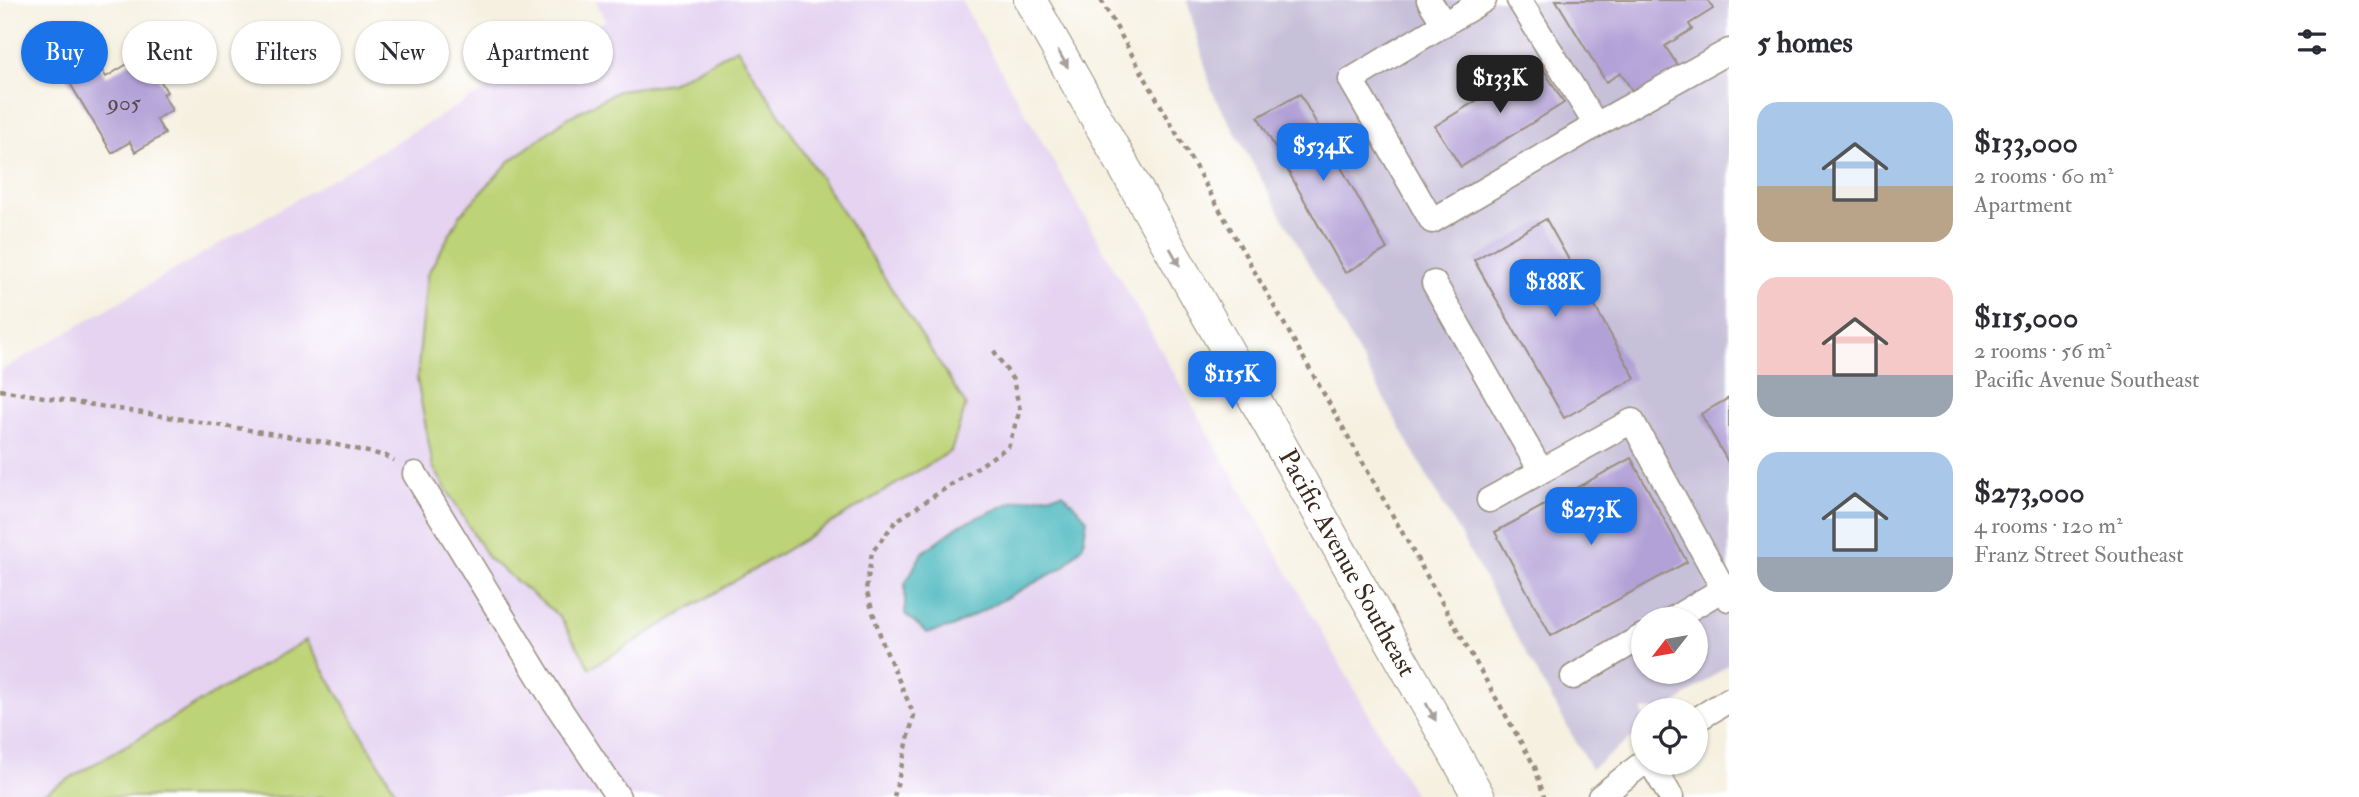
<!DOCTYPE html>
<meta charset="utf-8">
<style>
body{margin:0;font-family:"IM FELL Double Pica",serif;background:#f2f2f3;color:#2b2b33;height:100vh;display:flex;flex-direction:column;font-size:26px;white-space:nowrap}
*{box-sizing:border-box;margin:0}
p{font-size:23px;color:#7c7c81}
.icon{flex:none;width:38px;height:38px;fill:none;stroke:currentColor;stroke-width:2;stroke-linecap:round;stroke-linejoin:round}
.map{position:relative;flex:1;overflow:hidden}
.drawer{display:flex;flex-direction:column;background:#fff;width:630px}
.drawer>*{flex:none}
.hud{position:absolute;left:21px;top:21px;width:665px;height:63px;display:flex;gap:14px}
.needle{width:46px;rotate:239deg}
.controls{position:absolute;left:1631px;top:607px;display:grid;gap:14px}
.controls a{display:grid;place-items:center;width:77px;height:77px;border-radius:50%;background:#fff;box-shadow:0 2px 5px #0004;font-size:35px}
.price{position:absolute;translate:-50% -60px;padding:0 16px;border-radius:14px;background:#1a73e8;color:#fff;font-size:23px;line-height:46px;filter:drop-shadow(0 2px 4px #0008)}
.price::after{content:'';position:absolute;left:50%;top:42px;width:21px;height:16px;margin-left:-10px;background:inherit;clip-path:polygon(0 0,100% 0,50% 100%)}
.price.on{background:#222;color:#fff}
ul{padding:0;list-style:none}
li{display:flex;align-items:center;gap:21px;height:175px;padding:0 28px}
li span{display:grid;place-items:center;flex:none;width:196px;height:140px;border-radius:21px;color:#555}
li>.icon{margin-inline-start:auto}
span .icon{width:84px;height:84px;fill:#fffc;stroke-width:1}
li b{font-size:30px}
h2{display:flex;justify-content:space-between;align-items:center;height:84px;padding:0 28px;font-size:30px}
.tag{padding:0 24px;border-radius:32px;background:#fff;box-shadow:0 2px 5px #0004;font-size:24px;line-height:63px}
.tag.on{background:#1a73e8;color:#fff}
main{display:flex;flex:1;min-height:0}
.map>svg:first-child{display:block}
</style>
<main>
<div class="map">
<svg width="1729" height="797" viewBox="0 0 1729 797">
<rect width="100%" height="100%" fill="#fff"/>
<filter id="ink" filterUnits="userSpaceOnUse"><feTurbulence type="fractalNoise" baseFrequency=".0143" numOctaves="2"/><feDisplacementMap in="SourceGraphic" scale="14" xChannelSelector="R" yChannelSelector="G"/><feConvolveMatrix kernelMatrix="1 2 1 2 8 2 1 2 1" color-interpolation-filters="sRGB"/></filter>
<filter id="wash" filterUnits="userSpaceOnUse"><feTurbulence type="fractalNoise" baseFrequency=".00686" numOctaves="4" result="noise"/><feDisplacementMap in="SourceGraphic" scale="28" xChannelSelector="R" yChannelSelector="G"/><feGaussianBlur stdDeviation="1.57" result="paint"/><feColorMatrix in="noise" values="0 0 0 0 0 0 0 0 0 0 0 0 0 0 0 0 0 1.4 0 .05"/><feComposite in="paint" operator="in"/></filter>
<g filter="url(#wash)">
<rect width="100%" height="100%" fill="#f5f0e0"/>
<path fill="#e5d3f1" d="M 595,0 L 961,0 L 1416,797 L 0,797 L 0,371 L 606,20 Z"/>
<path fill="#c7c0d9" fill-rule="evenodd" d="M 1187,0 L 1729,0 L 1729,664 L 1667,710 L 1643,710 L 1643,729 L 1591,769 L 1212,91 ZM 1643,620 L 1696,620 L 1696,672 L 1643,672 Z"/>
<path fill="#bdd377" stroke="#7c7e4a" stroke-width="2" d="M 737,48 L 966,405 L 951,451 L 590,668 L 560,617 L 488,558 L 433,467 L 417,379 L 427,275 L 461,214 L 510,161 L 567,118 L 620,90 L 671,83 Z
M 306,640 L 399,797 L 38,797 Z"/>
<path fill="#48b7be" stroke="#42706e" stroke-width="2" d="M 1063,493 L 1087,519 L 1083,545 L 1064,567 L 952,627 L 927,633 L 905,614 L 905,584 L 922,553 L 960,525 L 1015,501 Z"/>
<g id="blocks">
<path fill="#b2a1d7" d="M 1556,0 L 1708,0 L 1713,9 L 1689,24 L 1692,29 L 1665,46 L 1682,72 L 1638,100 L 1621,73 L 1606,82 Z
M 85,43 L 106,77 L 139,57 L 145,66 L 150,63 L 167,92 L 163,94 L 172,110 L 156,119 L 165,134 L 135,152 L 130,142 L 112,153 L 56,60 Z
M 1539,62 L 1564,103 L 1461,167 L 1435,126 Z
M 1300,94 L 1387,249 L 1345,273 L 1258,117 Z
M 1546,219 L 1635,378 L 1564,418 L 1474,260 Z
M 1729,398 L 1729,464 L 1701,414 Z
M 1631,458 L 1687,562 L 1551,636 L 1495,532 Z"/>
</g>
</g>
<g filter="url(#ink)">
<use href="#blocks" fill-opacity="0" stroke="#988d7f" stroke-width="2"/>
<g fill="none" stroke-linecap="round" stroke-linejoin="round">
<defs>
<path id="minor" d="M 1429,0 L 1444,24
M 1484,0 L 1351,80 L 1432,221 L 1596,125 L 1729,51
M 1519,0 L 1596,125
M 1434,283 L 1541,471
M 415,474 L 549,693 L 618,797
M 1489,500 L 1632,421 L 1729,599
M 1671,620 L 1723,589
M 1573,677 L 1643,636
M 1696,720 L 1729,700
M 1651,763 L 1671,797
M 1600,797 L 1643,763"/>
<path id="major" d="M 1030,0 L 1479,797"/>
</defs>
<use href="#minor" stroke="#988d7f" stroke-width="27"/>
<use href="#major" stroke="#988d7f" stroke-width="34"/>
<path stroke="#988d7f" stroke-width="4.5" stroke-dasharray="5 5" stroke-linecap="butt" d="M 1101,0 L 1535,767 L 1544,797
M 0,390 L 324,442 L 386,456 L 394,461
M 894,797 L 914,715 L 883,644 L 866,590 L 872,552 L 896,521 L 1008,447 L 1020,410 L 1013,380 L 992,348"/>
<use href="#minor" stroke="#fff" stroke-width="24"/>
<use href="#major" stroke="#fff" stroke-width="32"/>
</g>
<defs><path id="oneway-solid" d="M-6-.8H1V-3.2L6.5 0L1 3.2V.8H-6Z" transform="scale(1.75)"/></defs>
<g fill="#a79f9a">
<use href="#oneway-solid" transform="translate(1063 59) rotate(60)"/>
<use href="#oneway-solid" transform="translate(1175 257) rotate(61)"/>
<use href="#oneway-solid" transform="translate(1431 712) rotate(61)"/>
</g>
</g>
<g text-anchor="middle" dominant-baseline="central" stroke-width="5" stroke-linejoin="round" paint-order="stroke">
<g font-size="23" fill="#59484c">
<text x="124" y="102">905</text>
</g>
<g font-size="26" fill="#3b2a1e" stroke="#fff">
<text transform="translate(1347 563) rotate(61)">Pacific Avenue Southeast</text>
</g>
</g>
</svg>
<div class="controls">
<a><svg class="needle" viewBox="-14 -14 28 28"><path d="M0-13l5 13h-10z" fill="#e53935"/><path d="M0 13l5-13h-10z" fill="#7c7c81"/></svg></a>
<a><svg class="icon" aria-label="locate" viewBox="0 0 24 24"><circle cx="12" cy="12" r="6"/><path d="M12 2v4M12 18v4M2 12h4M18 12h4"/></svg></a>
</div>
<b class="price on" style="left:1500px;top:115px">$133K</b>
<b class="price" style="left:1323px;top:183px">$534K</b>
<b class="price" style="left:1555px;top:319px">$188K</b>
<b class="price" style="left:1232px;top:411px">$115K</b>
<b class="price" style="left:1591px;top:547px">$273K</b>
<div class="hud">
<a class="tag on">Buy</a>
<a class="tag">Rent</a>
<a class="tag">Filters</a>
<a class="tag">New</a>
<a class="tag">Apartment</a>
</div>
</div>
<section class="drawer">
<h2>5 homes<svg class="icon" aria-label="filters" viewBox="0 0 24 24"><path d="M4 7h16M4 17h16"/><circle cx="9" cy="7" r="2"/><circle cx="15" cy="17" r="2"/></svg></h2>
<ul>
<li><span style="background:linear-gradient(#a9c7e8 60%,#b9a48a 0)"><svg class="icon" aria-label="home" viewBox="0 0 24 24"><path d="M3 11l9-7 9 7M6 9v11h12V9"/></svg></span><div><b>$133,000</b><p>2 rooms · 60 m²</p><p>Apartment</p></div></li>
<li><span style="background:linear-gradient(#f6c9c9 70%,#9aa5b1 0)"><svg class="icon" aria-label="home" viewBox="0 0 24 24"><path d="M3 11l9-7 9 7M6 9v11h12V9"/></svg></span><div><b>$115,000</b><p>2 rooms · 56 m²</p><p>Pacific Avenue Southeast</p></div></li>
<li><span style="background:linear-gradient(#a9c7e8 75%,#9aa5b1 0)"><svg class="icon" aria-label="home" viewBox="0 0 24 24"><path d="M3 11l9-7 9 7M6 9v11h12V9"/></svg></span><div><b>$273,000</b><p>4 rooms · 120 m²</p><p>Franz Street Southeast</p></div></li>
</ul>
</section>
</main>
